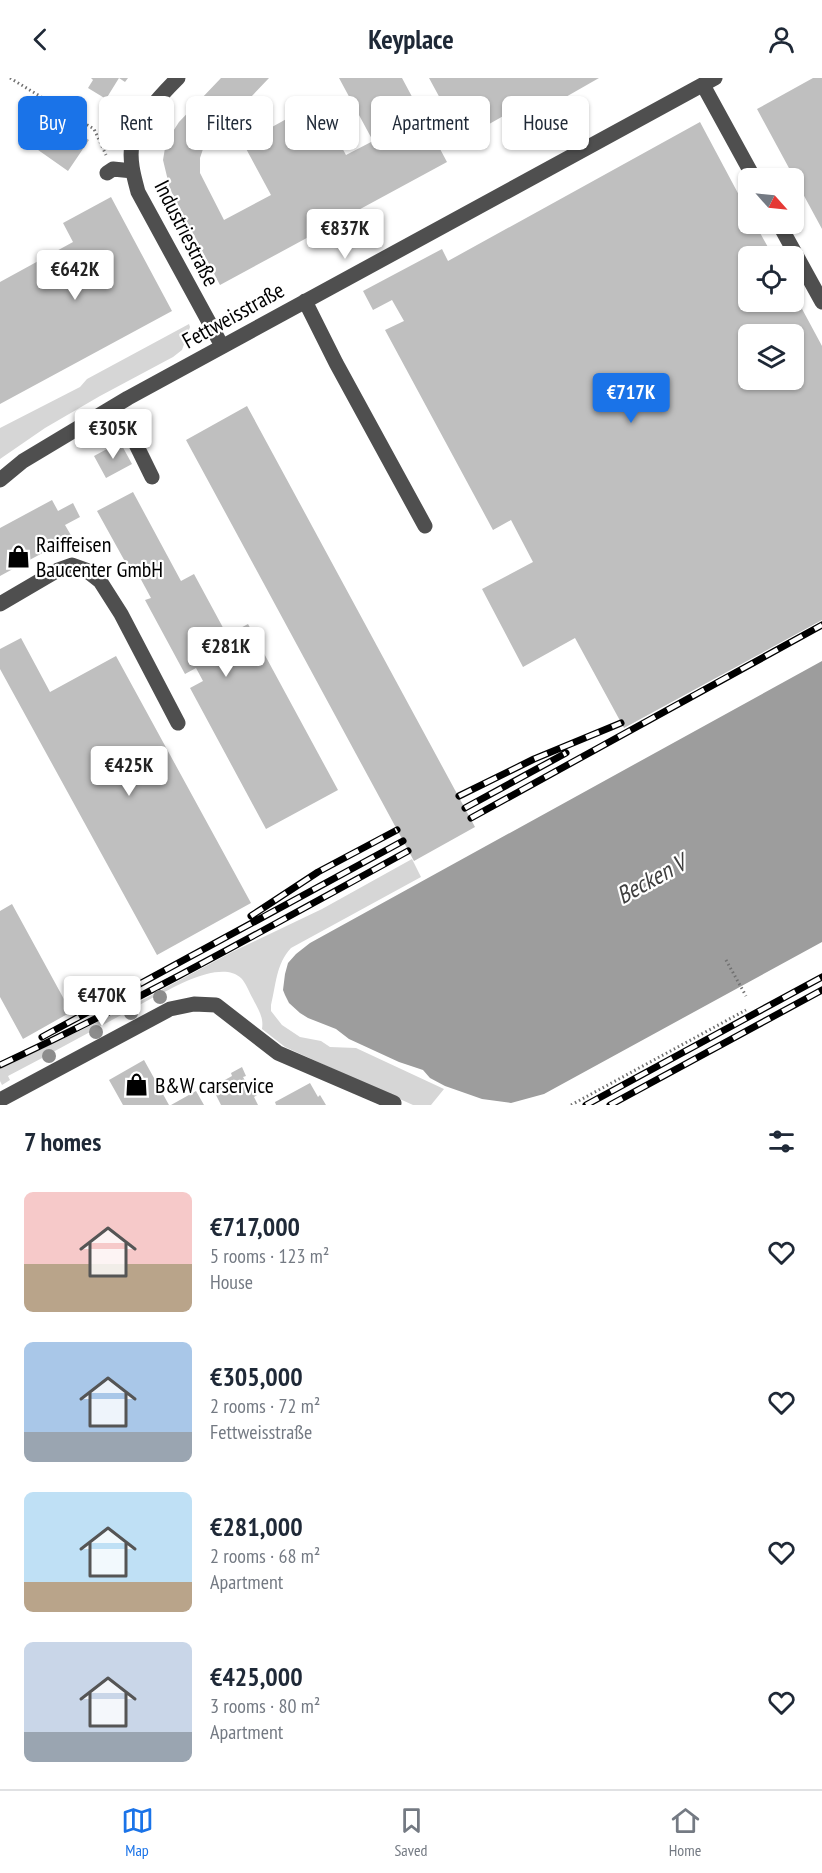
<!DOCTYPE html>
<meta charset="utf-8">
<style>
body{margin:0;font-family:"PT Sans Narrow",sans-serif;background:#f2f2f3;color:#1f2937;height:100vh;display:flex;flex-direction:column;font-size:22px;white-space:nowrap}
*{box-sizing:border-box;margin:0}
p{font-size:20px;color:#747a83}
.icon{flex:none;width:33px;height:33px;fill:none;stroke:currentColor;stroke-width:2;stroke-linecap:round;stroke-linejoin:round}
.map{position:relative;height:1027px;overflow:hidden}
.details{display:flex;flex-direction:column;background:#fff;flex:1}
.details>*{flex:none}
.top-card{position:absolute;left:18px;top:18px;width:786px;height:54px;display:flex;gap:12px}
.needle{width:39px;rotate:117deg}
.controls{position:absolute;left:738px;top:90px;display:grid;gap:12px}
.controls a{display:grid;place-items:center;width:66px;height:66px;border-radius:9px;background:#fff;box-shadow:0 2px 4px #0004;font-size:30px}
.price{position:absolute;translate:-50% -51px;padding:0 14px;border-radius:6px;background:#fff;color:#222;font-size:20px;line-height:39px;filter:drop-shadow(0 2px 3px #0008)}
.price::after{content:'';position:absolute;left:50%;top:36px;width:18px;height:14px;margin-left:-9px;background:inherit;clip-path:polygon(0 0,100% 0,50% 100%)}
.price.on{background:#1a73e8;color:#fff}
ul{padding:0;list-style:none}
li{display:flex;align-items:center;gap:18px;height:150px;padding:0 24px}
li span{display:grid;place-items:center;flex:none;width:168px;height:120px;border-radius:9px;color:#555}
li>.icon{margin-inline-start:auto}
span .icon{width:72px;height:72px;fill:#fffc;stroke-width:1}
li b{font-size:26px}
h2{display:flex;justify-content:space-between;align-items:center;height:72px;padding:0 24px;font-size:26px}
.tag{padding:0 21px;border-radius:9px;background:#fff;box-shadow:0 2px 4px #0004;font-size:21px;line-height:54px}
.tag.on{background:#1a73e8;color:#fff}
header{display:flex;justify-content:space-between;align-items:center;height:78px;padding:0 24px;background:#fff;font-size:27px;font-weight:700}
.dock{display:flex;justify-content:space-around;align-items:center;height:84px;border-top:2px solid #e0e1e3;background:#fff;font-size:16px;color:#747a83}
.dock a{display:grid;justify-items:center;gap:3px}
.dock .on{color:#1a73e8}
.map>svg:first-child{display:block}
</style>
<header><svg class="icon" aria-label="back" viewBox="0 0 24 24"><path d="M15 5l-7 7 7 7"/></svg>Keyplace<svg class="icon" aria-label="person" viewBox="0 0 24 24"><circle cx="12" cy="8" r="4"/><path d="M4 21q1-7 8-7t8 7"/></svg></header>
<div class="map">
<svg width="822" height="1027" viewBox="0 0 822 1027">
<rect width="100%" height="100%" fill="#fff"/>
<path fill="#d6d6d6" d="M 189,246 L 190,249 L 182,272 L 173,279 L 100,318 L 45,350 L 0,381 L 0,350 L 80,309 L 87,301 Z
M 412,781 L 421,799 L 291,870 C 276,886 276,907 271,927 L 271,933 L 282,947 L 300,959 L 321,963 L 330,969 L 356,970 L 444,1011 L 431,1027 L 413,1027 L 285,969 L 262,951 C 264,939 258,931 253,921 C 249,914 246,905 241,900 C 223,883 181,905 163,915 L 165,918 L 157,923 L 154,919 L 134,930 L 136,934 L 128,938 L 125,935 L 99,949 L 101,953 L 92,957 L 90,954 L 53,974 L 54,978 L 46,982 L 44,979 L 8,998 L 10,1002 L 2,1007 L 0,1003 L 0,991 L 135,926 L 232,874 L 322,831 Z"/>
<path fill="#9d9d9d" d="M 822,583 L 822,864 L 544,1016 L 511,1025 L 482,1021 L 445,1008 L 430,1000 L 423,992 L 399,984 L 349,961 L 336,951 L 308,940 L 300,935 L 289,925 L 285,917 L 283,912 L 285,896 L 288,885 L 296,876 L 310,865 Z"/>
<path fill="#bfbfbf" fill-rule="evenodd" d="M 91,0 L 128,0 L 125,4 L 119,0 L 106,21 L 88,10 L 93,2 Z
M 221,0 L 269,0 L 209,63 L 203,71 L 200,80 L 200,95 L 224,142 L 271,117 L 243,65 L 317,24 L 346,77 L 373,63 L 339,0 L 402,0 L 447,84 L 220,207 L 170,111 L 163,82 L 165,70 L 170,58 L 179,44 Z
M 429,0 L 599,0 L 529,40 L 523,27 L 475,54 L 459,29 L 448,35 Z
M 813,0 L 822,0 L 822,151 L 757,31 Z
M 51,37 L 89,62 L 68,93 L 31,67 Z
M 700,44 L 748,134 L 748,146 L 755,146 L 773,178 L 748,178 L 748,224 L 794,224 L 794,216 L 822,268 L 822,542 L 624,650 L 575,560 L 523,589 L 482,511 L 533,484 L 511,442 L 493,452 L 385,252 L 404,243 L 392,222 L 373,232 L 363,213 L 442,171 L 448,183 ZM 748,256 L 794,256 L 794,302 L 748,302 Z
M 111,119 L 172,233 L 0,326 L 0,204 L 73,164 L 63,145 Z
M 247,328 L 475,749 L 414,783 L 186,362 Z
M 120,364 L 132,386 L 106,400 L 94,378 Z
M 133,414 L 181,503 L 194,496 L 227,557 L 248,546 L 338,712 L 266,751 L 190,610 L 203,603 L 196,590 L 185,596 L 145,522 L 151,520 L 138,496 L 133,498 L 97,433 Z
M 52,422 L 58,433 L 73,425 L 80,439 L 65,447 L 72,459 L 0,498 L 0,450 Z
M 21,560 L 50,614 L 116,578 L 251,825 L 157,877 L 0,591 L 0,571 Z
M 12,826 L 71,934 L 23,961 L 0,919 L 0,833 Z
M 144,982 L 169,1027 L 123,1027 L 109,1002 Z
M 242,989 L 246,998 L 243,999 L 248,1008 L 252,1006 L 257,1017 L 254,1019 L 258,1027 L 221,1027 L 212,1009 L 232,998 L 231,995 Z
M 310,1005 L 318,1019 L 320,1017 L 326,1027 L 276,1027 L 275,1024 Z
M 196,1013 L 204,1027 L 171,1027 Z"/>
<g fill="none" stroke-linecap="round" stroke-linejoin="round">
<path stroke="#717171" stroke-width="3" stroke-dasharray="1.5 3" stroke-linecap="butt" d="M 10,0 L 94,51 L 106,77
M 726,882 L 746,918
M 571,1027 L 746,932"/>
<path stroke="#4f4f4f" stroke-width="15" d="M 178,0 C 161,17 136,43 132,67 C 129,82 134,99 138,114 L 222,268
M 703,7 L 754,100
M 107,95 L 113,91 L 133,93
M 779,146 L 822,224
M 305,223 L 336,285 L 425,448
M 113,329 L 125,344 L 152,399
M 0,402 L 23,383 L 128,320 L 715,0
M 0,526 L 58,492 L 72,487 L 86,492 L 100,503 L 121,536 L 178,645
M 0,1022 L 170,931 L 194,926 L 216,927 L 278,975 L 394,1025"/>
<defs>
<path id="rail" d="M 459,718 L 534,681 L 621,645
M 465,730 L 566,675
M 471,740 L 822,547
M 251,838 L 318,794 L 397,752
M 42,959 L 403,763
M 0,987 C 140,922 273,847 408,773
M 586,1027 L 822,899
M 610,1027 L 822,912"/>
</defs>
<use href="#rail" stroke="#000" stroke-width="7"/>
<use href="#rail" stroke="#fff" stroke-width="4.5" stroke-dasharray="14" stroke-linecap="butt"/>
</g>
<g fill="#8c8c8c">
<circle cx="160" cy="919" r="7"/>
<circle cx="131" cy="935" r="7"/>
<circle cx="96" cy="954" r="7"/>
<circle cx="49" cy="978" r="7"/>
</g>
<defs>
<symbol id="shop-bare" viewBox="-9 -9 18 18"><path d="M-5-2.5h2.3a2.7 3.5 0 0 1 5.4 0H5L5.5 6h-11ZM-1.5-2.5h3a1.5 2.3 0 0 0-3 0Z" fill="#000" stroke="#fff" stroke-width="2.5" paint-order="stroke"/></symbol>
</defs>
<g fill-rule="evenodd">
<use href="#shop-bare" x="2" y="462" width="33" height="33"/>
<use href="#shop-bare" x="120" y="990" width="33" height="33"/>
</g>
<g text-anchor="middle" dominant-baseline="central" stroke-width="4.5" stroke-linejoin="round" paint-order="stroke">
<g font-size="22" fill="#000" stroke="#fff">
<text transform="translate(187 155) rotate(63)">Industriestraße</text>
<text transform="translate(233 237) rotate(-29)">Fettweisstraße</text>
</g>
<g font-size="22" fill="#000" stroke="#fff" text-anchor="start">
<text x="36" y="466">Raiffeisen<tspan x="36" dy="25">Baucenter GmbH</tspan></text>
<text x="155" y="1007">B&amp;W carservice</text>
</g>
<g font-size="24" font-style="italic" fill="#3e3e3e" stroke="#fff">
<text transform="translate(651 801) rotate(-29)">Becken V</text>
</g>
</g>
</svg>
<div class="controls">
<a><svg class="needle" viewBox="-14 -14 28 28"><path d="M0-13l5 13h-10z" fill="#e53935"/><path d="M0 13l5-13h-10z" fill="#747a83"/></svg></a>
<a><svg class="icon" aria-label="locate" viewBox="0 0 24 24"><circle cx="12" cy="12" r="6"/><path d="M12 2v4M12 18v4M2 12h4M18 12h4"/></svg></a>
<a><svg class="icon" aria-label="layers" viewBox="0 0 24 24"><path d="M12 4l9 5-9 5-9-5zM3 14l9 5 9-5"/></svg></a>
</div>
<b class="price" style="left:345px;top:182px">€837K</b>
<b class="price" style="left:75px;top:223px">€642K</b>
<b class="price on" style="left:631px;top:346px">€717K</b>
<b class="price" style="left:113px;top:382px">€305K</b>
<b class="price" style="left:226px;top:600px">€281K</b>
<b class="price" style="left:129px;top:719px">€425K</b>
<b class="price" style="left:102px;top:949px">€470K</b>
<div class="top-card">
<a class="tag on">Buy</a>
<a class="tag">Rent</a>
<a class="tag">Filters</a>
<a class="tag">New</a>
<a class="tag">Apartment</a>
<a class="tag">House</a>
</div>
</div>
<section class="details">
<h2>7 homes<svg class="icon" aria-label="filters" viewBox="0 0 24 24"><path d="M4 7h16M4 17h16"/><circle cx="9" cy="7" r="2"/><circle cx="15" cy="17" r="2"/></svg></h2>
<ul>
<li><span style="background:linear-gradient(#f6c9c9 60%,#b9a48a 0)"><svg class="icon" aria-label="home" viewBox="0 0 24 24"><path d="M3 11l9-7 9 7M6 9v11h12V9"/></svg></span><div><b>€717,000</b><p>5 rooms · 123 m²</p><p>House</p></div><svg class="icon" aria-label="heart" viewBox="0 0 24 24"><path d="M12 20l-8-8c-3-5 5-10 8-4 3-6 11-1 8 4z"/></svg></li>
<li><span style="background:linear-gradient(#a9c7e8 75%,#9aa5b1 0)"><svg class="icon" aria-label="home" viewBox="0 0 24 24"><path d="M3 11l9-7 9 7M6 9v11h12V9"/></svg></span><div><b>€305,000</b><p>2 rooms · 72 m²</p><p>Fettweisstraße</p></div><svg class="icon" aria-label="heart" viewBox="0 0 24 24"><path d="M12 20l-8-8c-3-5 5-10 8-4 3-6 11-1 8 4z"/></svg></li>
<li><span style="background:linear-gradient(#bfe0f5 75%,#b9a48a 0)"><svg class="icon" aria-label="home" viewBox="0 0 24 24"><path d="M3 11l9-7 9 7M6 9v11h12V9"/></svg></span><div><b>€281,000</b><p>2 rooms · 68 m²</p><p>Apartment</p></div><svg class="icon" aria-label="heart" viewBox="0 0 24 24"><path d="M12 20l-8-8c-3-5 5-10 8-4 3-6 11-1 8 4z"/></svg></li>
<li><span style="background:linear-gradient(#c9d6e8 75%,#9aa5b1 0)"><svg class="icon" aria-label="home" viewBox="0 0 24 24"><path d="M3 11l9-7 9 7M6 9v11h12V9"/></svg></span><div><b>€425,000</b><p>3 rooms · 80 m²</p><p>Apartment</p></div><svg class="icon" aria-label="heart" viewBox="0 0 24 24"><path d="M12 20l-8-8c-3-5 5-10 8-4 3-6 11-1 8 4z"/></svg></li>
</ul>
</section>
<nav class="dock">
<a class="on"><svg class="icon" aria-label="map" viewBox="0 0 24 24"><path d="M3 6l6-2 6 2 6-2v14l-6 2-6-2-6 2zM9 4v14M15 6v14"/></svg>Map</a>
<a><svg class="icon" aria-label="saved" viewBox="0 0 24 24"><path d="M7 4h10v16l-5-4-5 4z"/></svg>Saved</a>
<a><svg class="icon" aria-label="home" viewBox="0 0 24 24"><path d="M3 11l9-7 9 7M6 9v11h12V9"/></svg>Home</a>
</nav>
